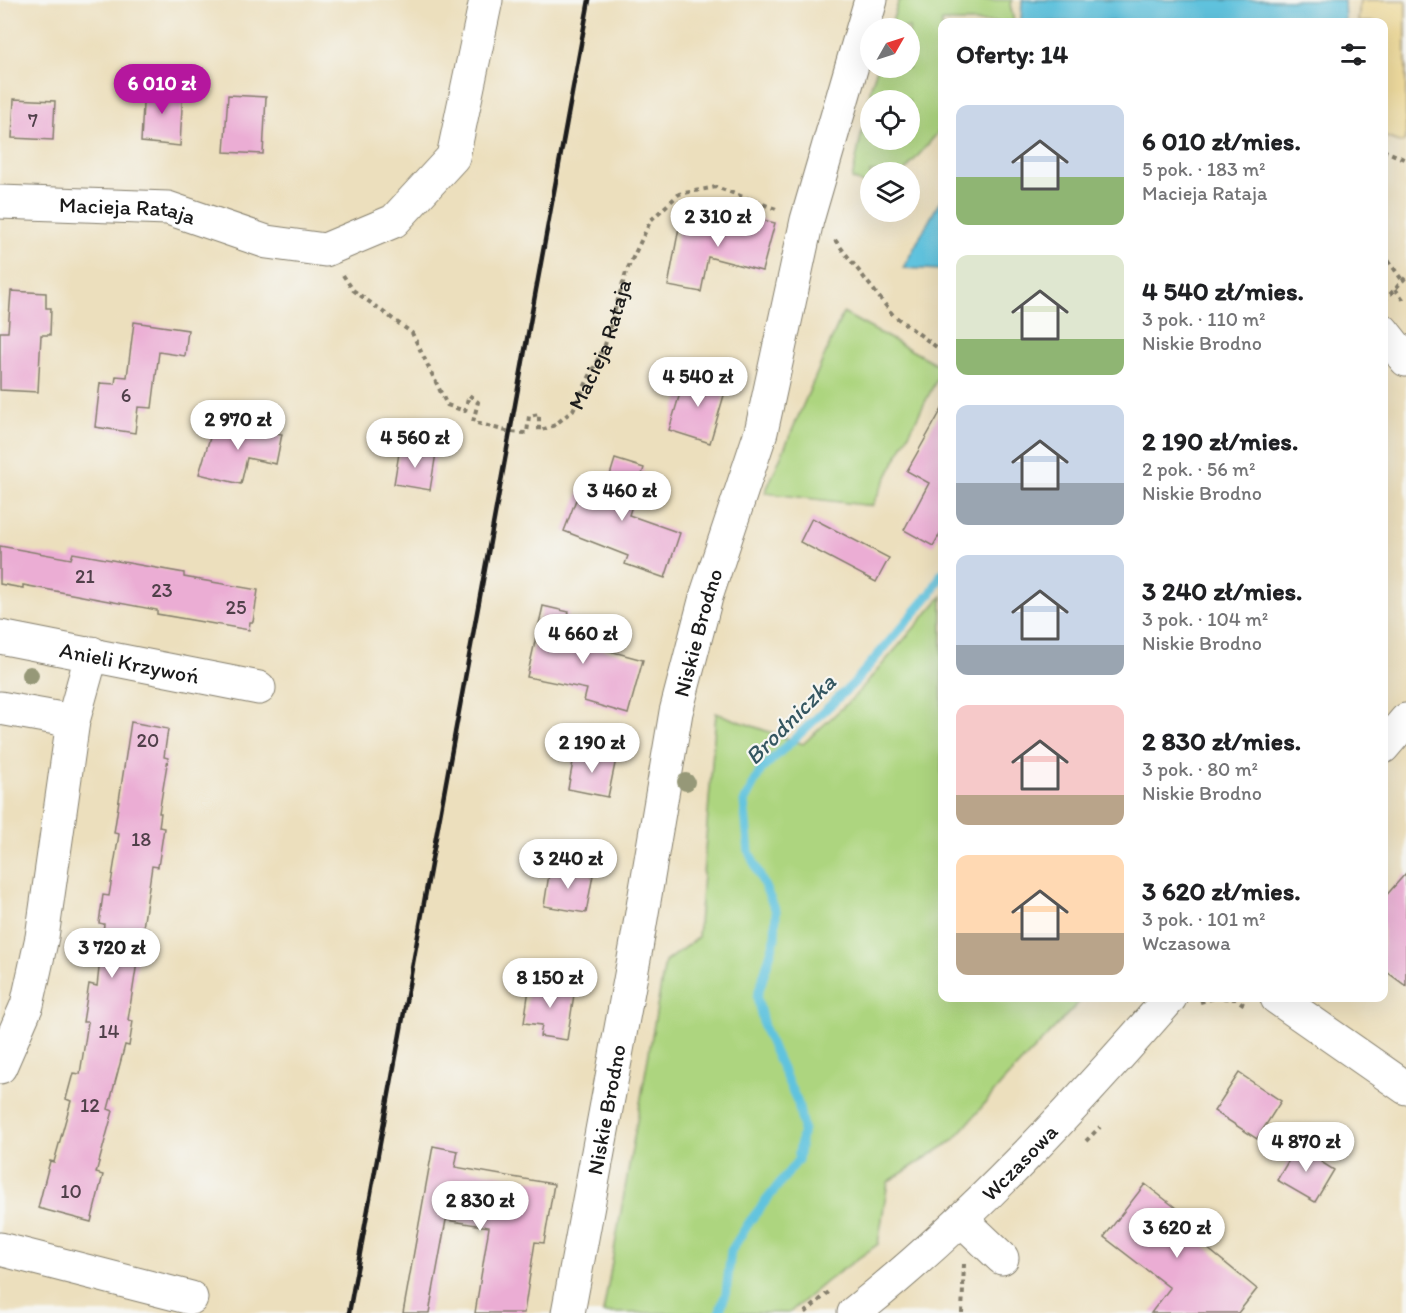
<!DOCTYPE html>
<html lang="pl">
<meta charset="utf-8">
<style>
body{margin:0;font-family:Itim,sans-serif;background:#f6f6f6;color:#202124;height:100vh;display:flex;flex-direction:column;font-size:22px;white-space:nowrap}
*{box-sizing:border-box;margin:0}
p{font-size:20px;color:#757577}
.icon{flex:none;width:33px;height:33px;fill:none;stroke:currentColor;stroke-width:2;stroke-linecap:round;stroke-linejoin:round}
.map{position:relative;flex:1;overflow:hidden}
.side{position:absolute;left:938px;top:18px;width:450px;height:984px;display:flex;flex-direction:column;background:#fff;border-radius:12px;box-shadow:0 6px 24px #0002}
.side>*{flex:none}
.needle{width:39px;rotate:51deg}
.tools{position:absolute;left:860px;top:18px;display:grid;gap:12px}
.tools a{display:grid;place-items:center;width:60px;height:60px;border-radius:50%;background:#fff;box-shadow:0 6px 24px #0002;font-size:30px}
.price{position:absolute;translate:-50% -51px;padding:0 14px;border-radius:21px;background:#fff;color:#222;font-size:20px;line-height:39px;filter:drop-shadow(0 2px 3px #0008)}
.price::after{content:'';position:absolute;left:50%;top:36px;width:18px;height:14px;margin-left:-9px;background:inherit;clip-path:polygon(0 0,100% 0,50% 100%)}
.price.current{background:#b5179e;color:#fff}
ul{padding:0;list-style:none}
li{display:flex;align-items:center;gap:18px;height:150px;padding:0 18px}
li span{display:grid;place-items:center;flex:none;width:168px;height:120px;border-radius:12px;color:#555}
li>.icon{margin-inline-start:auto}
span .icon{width:72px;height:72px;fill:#fffc;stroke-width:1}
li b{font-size:26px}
h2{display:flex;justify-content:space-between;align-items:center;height:72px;padding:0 18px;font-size:26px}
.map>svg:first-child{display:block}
</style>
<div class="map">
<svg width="1406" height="1313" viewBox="0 0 1406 1313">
<rect width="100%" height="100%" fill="#f6f6f2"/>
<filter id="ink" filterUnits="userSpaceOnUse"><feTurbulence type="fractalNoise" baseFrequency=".0167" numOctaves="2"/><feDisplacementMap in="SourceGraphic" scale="12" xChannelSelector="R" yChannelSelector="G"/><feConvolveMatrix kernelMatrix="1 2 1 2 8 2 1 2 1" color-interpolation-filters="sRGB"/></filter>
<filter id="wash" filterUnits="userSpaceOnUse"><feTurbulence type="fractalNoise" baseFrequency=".008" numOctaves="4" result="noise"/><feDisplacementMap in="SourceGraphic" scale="24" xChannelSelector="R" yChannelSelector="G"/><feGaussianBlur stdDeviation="1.35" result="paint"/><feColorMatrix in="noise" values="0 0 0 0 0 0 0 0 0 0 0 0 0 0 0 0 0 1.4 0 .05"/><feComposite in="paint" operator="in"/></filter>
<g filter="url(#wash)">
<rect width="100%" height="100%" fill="#ecdfbd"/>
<path fill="#add57f" stroke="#64784e" stroke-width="1.5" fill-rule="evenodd" d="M 899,0 L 1012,0 L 1010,4 L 1014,22 L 942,22 L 942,128 L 904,172 L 870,172 L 870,187 L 852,179 L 871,87 L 877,68 L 909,68 L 909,28 L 890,28 ZM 870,100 L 909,100 L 909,140 L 870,140 Z
M 843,313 L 942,367 L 942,369 L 872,506 L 765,493 Z
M 942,596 L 942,998 L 1083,998 L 1003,1082 L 954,1140 L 888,1182 L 878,1244 L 827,1281 L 789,1313 L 603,1313 L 665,962 L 698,937 L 716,713 L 803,744 L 854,697 Z"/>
<path fill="#eeda9e" stroke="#857b5d" stroke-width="1.5" d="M 1360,0 L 1406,0 L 1406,139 L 1401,143 L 1383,136 L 1383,22 L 1358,22 Z"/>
<path fill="#60c3de" stroke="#3e707d" stroke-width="1.5" d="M 1022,0 L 1344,0 L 1345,22 L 1021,22 Z
M 942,197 L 942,270 L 903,268 Z"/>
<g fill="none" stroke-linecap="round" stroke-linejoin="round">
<path stroke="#60c3de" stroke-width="9" d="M 719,1313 L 726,1293 L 731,1251 L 750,1221 L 798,1160 L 803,1128 L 798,1103 L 765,1031 L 757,997 L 775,939 L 776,911 L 749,852 L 744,802 L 761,770 L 854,683 L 931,593 L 942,573"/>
</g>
<g id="blocks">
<path fill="#ebadd4" d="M 144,85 L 183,88 L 180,146 L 141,142 Z
M 228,95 L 266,97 L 263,154 L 224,152 Z
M 14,99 L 55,101 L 53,140 L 12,138 Z
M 732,212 L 775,223 L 762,271 L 708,257 L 701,292 L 668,286 L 681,217 L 729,226 Z
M 11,291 L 46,293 L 46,308 L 51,308 L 50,335 L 41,335 L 38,392 L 0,390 L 0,332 L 8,332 Z
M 134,322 L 188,330 L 185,356 L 159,352 L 152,408 L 138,407 L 135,433 L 95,427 L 100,383 L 115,384 L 116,376 L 127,377 Z
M 686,373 L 727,385 L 710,443 L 669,430 Z
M 942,409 L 942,530 L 933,546 L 904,530 L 929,483 L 907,471 Z
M 215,421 L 282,434 L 276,464 L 247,458 L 241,484 L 199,474 Z
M 400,447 L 436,453 L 430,490 L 394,484 Z
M 615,459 L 644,468 L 629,515 L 680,533 L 665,578 L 625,564 L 628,556 L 564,531 L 584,479 L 606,488 Z
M 812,518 L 889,558 L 876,582 L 800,542 Z
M 0,546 L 71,559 L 73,553 L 184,573 L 184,577 L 258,590 L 253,622 L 250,622 L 249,630 L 157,614 L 157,610 L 23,585 L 23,588 L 0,584 Z
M 543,606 L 569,612 L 562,638 L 643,660 L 628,714 L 584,701 L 587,689 L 527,677 Z
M 131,722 L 168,729 L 164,757 L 168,758 L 159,813 L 161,813 L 159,827 L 164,828 L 158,867 L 152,866 L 143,928 L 148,929 L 143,957 L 138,956 L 128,1020 L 133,1021 L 129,1046 L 125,1045 L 108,1109 L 113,1111 L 96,1173 L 103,1175 L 91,1222 L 38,1208 L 50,1161 L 54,1162 L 71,1101 L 66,1099 L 73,1073 L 80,1074 L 88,1022 L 83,1022 L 89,984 L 97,986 L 104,924 L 99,923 L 103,895 L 109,896 L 119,834 L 114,833 Z
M 575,751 L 616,759 L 608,797 L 568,789 Z
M 550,868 L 593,875 L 586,913 L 544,906 Z
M 1406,873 L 1406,986 L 1383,969 L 1383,899 Z
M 530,982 L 575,988 L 567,1040 L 540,1036 L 542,1025 L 524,1023 Z
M 1239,1073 L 1281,1101 L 1257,1139 L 1214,1111 Z
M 1299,1143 L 1323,1158 L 1321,1162 L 1334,1170 L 1315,1202 L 1277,1180 Z
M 433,1146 L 458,1151 L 455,1167 L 554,1184 L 544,1243 L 535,1242 L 524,1313 L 475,1313 L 489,1227 L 446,1220 L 429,1313 L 403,1313 Z
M 1145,1184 L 1176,1208 L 1180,1214 L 1178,1224 L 1257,1289 L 1238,1313 L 1151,1313 L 1170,1288 L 1104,1237 Z"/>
</g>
</g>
<g filter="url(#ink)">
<use href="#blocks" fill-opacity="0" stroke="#847e6c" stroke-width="1.5"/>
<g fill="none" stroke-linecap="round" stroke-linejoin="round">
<defs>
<g id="minor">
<path id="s2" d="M 0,202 L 168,208 L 267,242 L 325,250 L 394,221 L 453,157 L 486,0"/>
<path d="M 1383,331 L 1406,360"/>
<path id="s3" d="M 0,637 L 259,688"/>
<path d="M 0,708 L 73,721"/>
<path d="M 1383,747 L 1406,720"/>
<path d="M 1277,998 L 1406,1088"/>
<path d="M 0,1067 L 27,1005 L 42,937 L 73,721 L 92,653"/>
<path d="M 962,1220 L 1002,1258"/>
<path d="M 0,1249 L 191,1298"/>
<path id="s4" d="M 568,1313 L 636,948 L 676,712 L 706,597 L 761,432 L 807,220 L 871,0"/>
<path id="s5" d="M 854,1313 C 971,1220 1072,1110 1170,998"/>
</g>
</defs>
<use href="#minor" stroke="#847e6c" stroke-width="35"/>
<g stroke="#847e6c" stroke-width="4" stroke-dasharray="4.5 4.5" stroke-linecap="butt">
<path d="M 1383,150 L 1406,160"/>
<path d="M 835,240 L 893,315 L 942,351"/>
<path d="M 1383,253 L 1402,280"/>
<path id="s1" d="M 343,275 L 353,290 L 412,333 L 447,405 L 465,411 L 469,395 L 478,402 L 473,422 L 510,432 L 527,433 L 529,416 L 539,414 L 539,431 L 555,425 L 573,410 L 605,345 L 626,272 L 651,220 L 679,194 L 716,187 L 779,210"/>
<path d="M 1395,289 L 1406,303"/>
<path d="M 1384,301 L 1406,277"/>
<path d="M 1223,998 L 1236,999 L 1246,1006"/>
<path d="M 1200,1002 L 1214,998"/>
<path d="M 1086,1141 L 1100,1127"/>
<path d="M 805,1313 L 831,1290"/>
<path d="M 962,1313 L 964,1264"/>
</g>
<use href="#minor" stroke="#fff" stroke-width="33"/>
<path stroke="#1c1c1c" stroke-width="4.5" d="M 349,1313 L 589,0"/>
</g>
<g fill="#969878">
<circle cx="30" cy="675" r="9"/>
<circle cx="686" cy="782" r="9"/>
</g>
</g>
<g text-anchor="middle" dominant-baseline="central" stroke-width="4.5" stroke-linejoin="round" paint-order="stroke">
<g font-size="20" fill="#50404a">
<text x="33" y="120">7</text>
<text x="126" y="395">6</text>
<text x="85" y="576">21</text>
<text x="162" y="590">23</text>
<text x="236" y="607">25</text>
<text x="148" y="740">20</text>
<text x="141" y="839">18</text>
<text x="109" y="1031">14</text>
<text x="90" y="1105">12</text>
<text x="71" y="1191">10</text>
</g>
<g font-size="22" fill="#1c1c1c" stroke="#f6f6f2">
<text stroke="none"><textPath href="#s2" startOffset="128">Macieja Rataja</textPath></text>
<text stroke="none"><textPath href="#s1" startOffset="450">Macieja Rataja</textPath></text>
<text stroke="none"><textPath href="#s4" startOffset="693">Niskie Brodno</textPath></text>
<text stroke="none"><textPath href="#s3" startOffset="132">Anieli Krzywoń</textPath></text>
<text stroke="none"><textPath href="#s4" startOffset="207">Niskie Brodno</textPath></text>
<text stroke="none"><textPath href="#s5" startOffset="224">Wczasowa</textPath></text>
</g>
<g font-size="24" font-style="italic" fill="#345660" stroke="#f6f6f2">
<text transform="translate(790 719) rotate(-45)">Brodniczka</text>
</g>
</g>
</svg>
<div class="tools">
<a><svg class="needle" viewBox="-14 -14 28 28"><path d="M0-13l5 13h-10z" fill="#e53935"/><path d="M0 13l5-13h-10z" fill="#757577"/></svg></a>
<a><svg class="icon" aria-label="locate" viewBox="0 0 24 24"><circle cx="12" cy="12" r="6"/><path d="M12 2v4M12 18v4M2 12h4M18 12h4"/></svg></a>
<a><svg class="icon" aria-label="layers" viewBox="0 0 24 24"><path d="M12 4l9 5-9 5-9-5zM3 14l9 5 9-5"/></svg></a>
</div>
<b class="price current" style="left:162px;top:115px">6 010 zł</b>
<b class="price" style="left:718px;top:248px">2 310 zł</b>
<b class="price" style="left:698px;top:408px">4 540 zł</b>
<b class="price" style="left:238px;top:451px">2 970 zł</b>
<b class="price" style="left:415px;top:469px">4 560 zł</b>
<b class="price" style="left:622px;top:522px">3 460 zł</b>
<b class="price" style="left:583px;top:665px">4 660 zł</b>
<b class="price" style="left:592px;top:774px">2 190 zł</b>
<b class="price" style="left:568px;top:890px">3 240 zł</b>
<b class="price" style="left:112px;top:979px">3 720 zł</b>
<b class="price" style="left:550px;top:1009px">8 150 zł</b>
<b class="price" style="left:1306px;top:1173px">4 870 zł</b>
<b class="price" style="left:480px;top:1232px">2 830 zł</b>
<b class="price" style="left:1177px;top:1259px">3 620 zł</b>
<section class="side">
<h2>Oferty: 14<svg class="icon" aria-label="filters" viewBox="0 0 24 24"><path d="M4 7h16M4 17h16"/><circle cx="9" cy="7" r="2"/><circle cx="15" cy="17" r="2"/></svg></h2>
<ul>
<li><span style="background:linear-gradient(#c9d6e8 60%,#8fb573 0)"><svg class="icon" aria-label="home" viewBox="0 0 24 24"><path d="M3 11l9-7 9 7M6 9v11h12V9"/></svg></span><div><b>6 010 zł/mies.</b><p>5 pok. · 183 m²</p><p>Macieja Rataja</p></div></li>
<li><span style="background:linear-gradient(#dfe7d0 70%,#8fb573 0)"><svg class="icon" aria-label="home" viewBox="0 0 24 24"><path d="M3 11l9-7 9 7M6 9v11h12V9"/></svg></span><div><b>4 540 zł/mies.</b><p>3 pok. · 110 m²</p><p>Niskie Brodno</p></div></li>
<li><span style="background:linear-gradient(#c9d6e8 65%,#9aa5b1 0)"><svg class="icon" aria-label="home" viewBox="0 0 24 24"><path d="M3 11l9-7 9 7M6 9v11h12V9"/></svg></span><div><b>2 190 zł/mies.</b><p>2 pok. · 56 m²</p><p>Niskie Brodno</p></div></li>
<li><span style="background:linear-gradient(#c9d6e8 75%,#9aa5b1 0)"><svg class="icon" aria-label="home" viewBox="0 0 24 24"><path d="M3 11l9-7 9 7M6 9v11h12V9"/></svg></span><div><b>3 240 zł/mies.</b><p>3 pok. · 104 m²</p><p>Niskie Brodno</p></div></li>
<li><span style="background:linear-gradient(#f6c9c9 75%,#b9a48a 0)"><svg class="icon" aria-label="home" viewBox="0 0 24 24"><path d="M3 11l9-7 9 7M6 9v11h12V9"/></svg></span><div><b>2 830 zł/mies.</b><p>3 pok. · 80 m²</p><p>Niskie Brodno</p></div></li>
<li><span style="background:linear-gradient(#ffd9b3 65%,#b9a48a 0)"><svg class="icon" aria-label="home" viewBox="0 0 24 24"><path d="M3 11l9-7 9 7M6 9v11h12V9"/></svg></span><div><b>3 620 zł/mies.</b><p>3 pok. · 101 m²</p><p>Wczasowa</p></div></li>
</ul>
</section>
</div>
